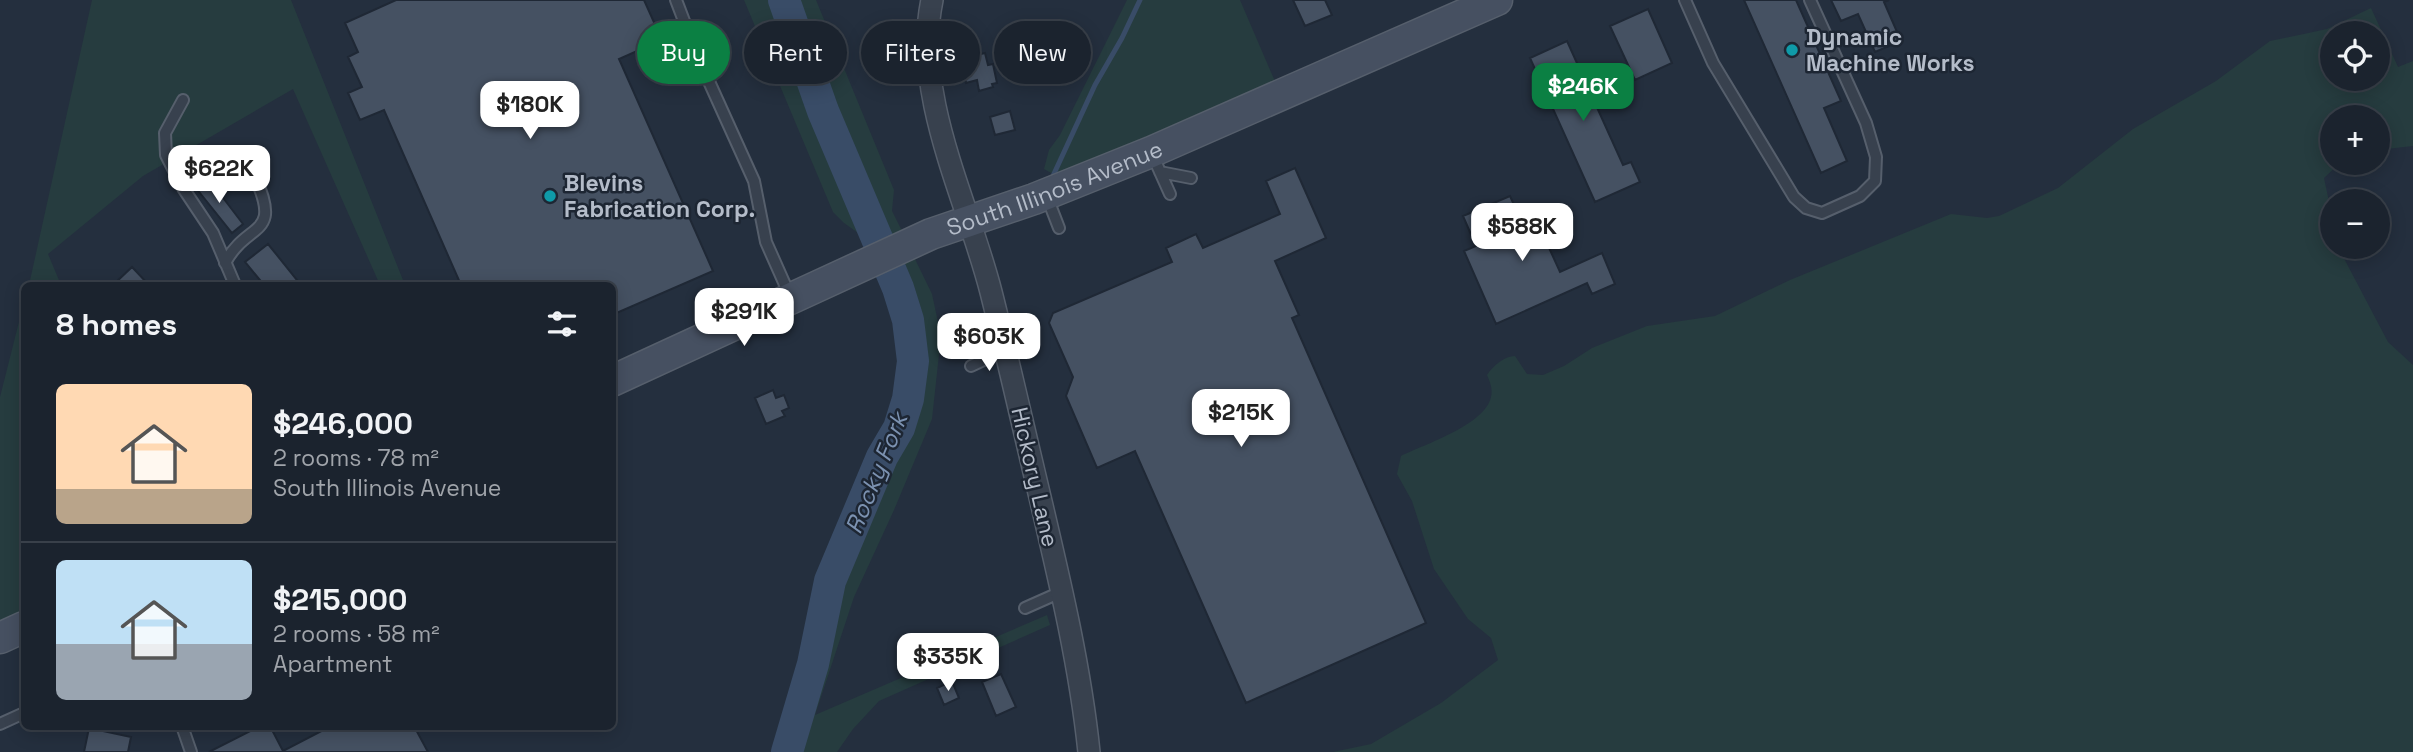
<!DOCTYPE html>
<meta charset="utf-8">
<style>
body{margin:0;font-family:"Space Grotesk",sans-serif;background:#242b36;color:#f1f3f6;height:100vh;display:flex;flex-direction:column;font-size:26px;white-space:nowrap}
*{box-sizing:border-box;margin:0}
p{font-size:23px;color:#a0a4aa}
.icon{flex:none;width:38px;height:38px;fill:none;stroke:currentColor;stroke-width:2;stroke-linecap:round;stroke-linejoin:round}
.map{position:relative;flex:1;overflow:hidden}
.sheet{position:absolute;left:21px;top:282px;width:595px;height:448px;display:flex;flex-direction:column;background:#1b232e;border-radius:10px;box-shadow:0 4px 18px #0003,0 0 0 2px #39404a}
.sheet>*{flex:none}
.guide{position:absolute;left:637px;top:21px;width:665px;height:63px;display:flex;gap:14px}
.fabs{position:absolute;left:2320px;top:21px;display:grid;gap:14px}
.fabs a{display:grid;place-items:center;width:70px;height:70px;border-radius:50%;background:#1b232e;box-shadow:0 4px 18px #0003,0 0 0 2px #39404a;font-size:35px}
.price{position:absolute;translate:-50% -60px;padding:0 16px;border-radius:14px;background:#fff;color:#222;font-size:23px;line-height:46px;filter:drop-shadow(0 2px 4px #0008)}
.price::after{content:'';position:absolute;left:50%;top:42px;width:21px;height:16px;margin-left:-10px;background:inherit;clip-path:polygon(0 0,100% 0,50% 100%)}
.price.on{background:#0b8043;color:#fff}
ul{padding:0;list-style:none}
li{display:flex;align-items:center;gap:21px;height:175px;padding:0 35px}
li+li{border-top:2px solid #39404a}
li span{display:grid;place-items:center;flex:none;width:196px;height:140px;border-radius:10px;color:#555}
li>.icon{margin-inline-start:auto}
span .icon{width:84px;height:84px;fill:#fffc;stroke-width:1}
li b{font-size:30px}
h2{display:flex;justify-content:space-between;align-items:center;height:84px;padding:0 35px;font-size:30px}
.tag{padding:0 24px;border-radius:32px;background:#1b232e;box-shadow:0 4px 18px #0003,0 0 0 2px #39404a;font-size:24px;line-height:63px}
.tag.on{background:#0b8043;color:#fff}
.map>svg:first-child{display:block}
</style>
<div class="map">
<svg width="2413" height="752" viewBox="0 0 2413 752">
<rect width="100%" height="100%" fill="#242f3e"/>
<path fill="#263c3f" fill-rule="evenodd" d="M 92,0 L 291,0 L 405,285 L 380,285 L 293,89 L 143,176 L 48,254 L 61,285 L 29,285 Z
M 744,0 L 816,0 L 894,190 L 892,211 L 904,235 L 868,251 L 861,235 L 844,223 L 833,212 Z
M 1127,0 L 1240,0 L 1277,86 L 1056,180 L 1053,174 L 1044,169 L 1049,150 L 1060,135 Z
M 2371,8 L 2398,67 L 2413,61 L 2413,146 L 2378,150 L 2378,117 L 2333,117 L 2333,163 L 2340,163 L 2324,178 L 2333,220 L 2333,247 L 2338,247 L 2388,342 L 2413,365 L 2413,752 L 1333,752 L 1371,744 L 1441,703 L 1498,660 L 1491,638 L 1468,619 L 1434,569 L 1412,501 L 1397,474 L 1401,456 C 1425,444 1485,425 1491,397 C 1493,389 1490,382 1487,375 C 1493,366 1504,356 1515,356 L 1527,374 L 1543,375 L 1564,366 L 1592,348 L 1647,326 L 1715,316 L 1790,280 L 1951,214 L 1987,218 L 1999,216 L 2058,188 L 2133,129 L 2216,81 L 2270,41 L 2327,29 ZM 2333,33 L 2378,33 L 2378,79 L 2333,79 Z
M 913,255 L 932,294 L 941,336 L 932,419 L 894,510 L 854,597 L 815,715 L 1047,615 L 1050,625 L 879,701 L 853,729 L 837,752 L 787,752 L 813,664 L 830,581 L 882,457 L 899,428 L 908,399 L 913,361 L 908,320 L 888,265 Z
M 24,302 L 24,615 L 0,626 L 0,397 Z"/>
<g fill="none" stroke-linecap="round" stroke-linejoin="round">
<path stroke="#394c67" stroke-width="5" d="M 1052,178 L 1095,85 L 1122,38 L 1140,0"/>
<path stroke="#394c67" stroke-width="32" d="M 784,0 L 823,111 L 898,288 L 908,320 L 913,361 L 908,399 L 899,428 L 882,457 L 830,581 L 813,664 L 787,752"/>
</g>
<path fill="#455162" stroke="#1f2835" stroke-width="2" d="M 396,0 L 644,0 L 662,40 L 619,59 L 713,271 L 612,315 L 612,285 L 461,285 L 384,110 L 360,120 L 348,93 L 362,87 L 348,57 L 358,52 L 345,23 Z
M 1293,0 L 1325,0 L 1332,15 L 1305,26 Z
M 1744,0 L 1796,0 L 1841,101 L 1824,108 L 1847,161 L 1821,173 Z
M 1831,0 L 1889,0 L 1884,2 L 1901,41 L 1875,52 L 1858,14 L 1841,21 Z
M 1648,9 L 1672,63 L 1635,80 L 1610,26 Z
M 1567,41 L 1623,165 L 1631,162 L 1640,182 L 1595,202 L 1530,58 Z
M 985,53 L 988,65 L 993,64 L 997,83 L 992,84 L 993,87 L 979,91 L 977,80 L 966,83 L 961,62 L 965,61 L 964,58 Z
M 1010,111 L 1015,130 L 995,135 L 990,117 Z
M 1295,168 L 1326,238 L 1275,261 L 1299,315 L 1292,318 L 1426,623 L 1246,703 L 1135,451 L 1097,468 L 1066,396 L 1073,377 L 1049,323 L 1053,313 L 1172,262 L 1166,248 L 1196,234 L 1203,248 L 1280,214 L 1266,181 Z
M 208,178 L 243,224 L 232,233 L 196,188 Z
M 1510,196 L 1523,225 L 1536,219 L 1560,272 L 1602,253 L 1615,284 L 1592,294 L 1587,283 L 1496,324 L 1464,251 L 1476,246 L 1463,216 Z
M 268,244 L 301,285 L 264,285 L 245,262 Z
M 132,267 L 149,285 L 113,285 Z
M 773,390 L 776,398 L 784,395 L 789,408 L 782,411 L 785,416 L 766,424 L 755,398 Z
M 1001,674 L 1016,707 L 996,716 L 982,682 Z
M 952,681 L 959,698 L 944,705 L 937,688 Z
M 260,726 L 270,726 L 283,751 L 331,726 L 414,726 L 428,752 L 209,752 Z
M 89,728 L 131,737 L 128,752 L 84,752 Z"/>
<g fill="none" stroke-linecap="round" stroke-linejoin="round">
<defs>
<path id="lane" d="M 676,0 L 697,55 L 754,181 L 766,242 L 790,296
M 1685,0 L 1713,63 L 1794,197 L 1806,208 L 1822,213 L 1860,196 L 1875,181 L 1876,157 L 1866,123 L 1810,0
M 183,100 L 165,133 L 166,155 L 183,188 L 213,233 L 235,285
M 1152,154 L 1170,194
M 1160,172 L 1191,178
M 1047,197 L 1059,228
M 225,263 C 247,221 283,238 255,177
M 971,366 L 1005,350
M 1025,608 L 1061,592
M 0,724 L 24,713
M 182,726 L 191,752"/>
<path id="street" d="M 932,0 C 912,95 968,201 991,292 C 1008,359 1023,426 1039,493 C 1059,578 1080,665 1089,752"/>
<g id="secondary">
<path id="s1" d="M 612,381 L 931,234 L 1034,199 L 1151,152 L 1497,0"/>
<path d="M 0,638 L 24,627"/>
</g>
</defs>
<use href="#lane" stroke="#565f6c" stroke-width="14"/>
<use href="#street" stroke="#565f6c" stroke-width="24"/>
<use href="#secondary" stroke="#565f6c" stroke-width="33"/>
<use href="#lane" stroke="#38414e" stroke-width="10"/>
<use href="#street" stroke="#38414e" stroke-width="21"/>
<use href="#secondary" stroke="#465061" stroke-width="30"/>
</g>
<g fill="#0f9aa8" stroke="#1d2633" stroke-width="2.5">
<circle cx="1792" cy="50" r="7"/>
<circle cx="550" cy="196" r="7"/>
</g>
<g text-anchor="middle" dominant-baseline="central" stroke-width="5" stroke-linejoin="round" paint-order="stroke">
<g font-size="23" font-weight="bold" fill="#b4bcc9" stroke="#1d2633" text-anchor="start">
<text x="1806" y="37">Dynamic<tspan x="1806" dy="26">Machine Works</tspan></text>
<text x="564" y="183">Blevins<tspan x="564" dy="26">Fabrication Corp.</tspan></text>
</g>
<g font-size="23" fill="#b4bcc9" stroke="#1d2633">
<text stroke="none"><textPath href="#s1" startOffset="483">South Illinois Avenue</textPath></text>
<text transform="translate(1035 477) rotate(77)">Hickory Lane</text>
</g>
<g font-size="24" font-style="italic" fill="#7c92b1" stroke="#1d2633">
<text transform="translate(876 473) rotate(-68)">Rocky Fork</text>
</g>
</g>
</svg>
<div class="fabs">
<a><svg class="icon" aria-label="locate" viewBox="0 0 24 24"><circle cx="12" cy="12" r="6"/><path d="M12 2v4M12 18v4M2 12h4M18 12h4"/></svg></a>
<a>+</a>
<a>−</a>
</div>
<b class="price on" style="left:1583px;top:123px">$246K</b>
<b class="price" style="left:530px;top:141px">$180K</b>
<b class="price" style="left:219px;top:205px">$622K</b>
<b class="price" style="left:1522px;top:263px">$588K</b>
<b class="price" style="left:744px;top:348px">$291K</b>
<b class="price" style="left:989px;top:373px">$603K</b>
<b class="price" style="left:1241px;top:449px">$215K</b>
<b class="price" style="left:948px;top:693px">$335K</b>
<div class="guide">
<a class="tag on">Buy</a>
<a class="tag">Rent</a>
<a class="tag">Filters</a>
<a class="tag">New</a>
</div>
<section class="sheet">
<h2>8 homes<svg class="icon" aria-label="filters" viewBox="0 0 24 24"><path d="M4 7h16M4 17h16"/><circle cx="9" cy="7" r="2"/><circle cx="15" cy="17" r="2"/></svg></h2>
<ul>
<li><span style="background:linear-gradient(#ffd9b3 75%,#b9a48a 0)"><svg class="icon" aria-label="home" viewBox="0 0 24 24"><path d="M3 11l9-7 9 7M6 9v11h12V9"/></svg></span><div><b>$246,000</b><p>2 rooms · 78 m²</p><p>South Illinois Avenue</p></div></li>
<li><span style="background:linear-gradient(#bfe0f5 60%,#9aa5b1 0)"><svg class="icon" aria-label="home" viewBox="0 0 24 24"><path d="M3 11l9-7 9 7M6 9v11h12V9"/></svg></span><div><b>$215,000</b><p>2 rooms · 58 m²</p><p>Apartment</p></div></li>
</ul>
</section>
</div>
